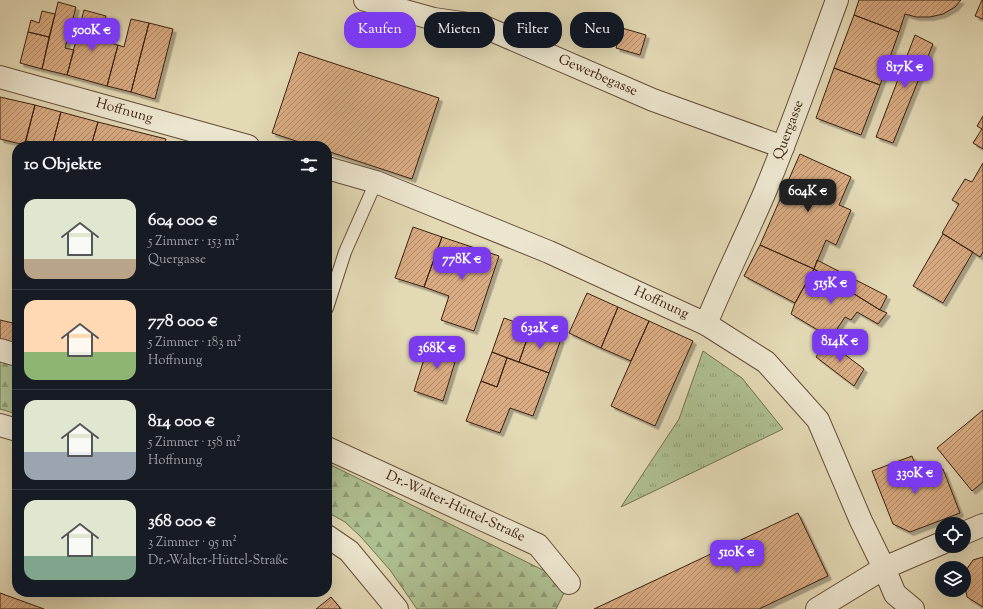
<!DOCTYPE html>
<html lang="de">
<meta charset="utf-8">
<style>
body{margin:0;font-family:"Sorts Mill Goudy",serif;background:#242831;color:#f1f3f6;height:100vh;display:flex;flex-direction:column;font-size:15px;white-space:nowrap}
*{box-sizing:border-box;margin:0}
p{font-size:13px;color:#9ea1a6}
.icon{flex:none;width:22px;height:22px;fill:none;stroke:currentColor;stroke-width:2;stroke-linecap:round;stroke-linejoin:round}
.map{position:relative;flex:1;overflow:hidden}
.sheet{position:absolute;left:12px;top:141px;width:320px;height:456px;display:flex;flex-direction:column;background:#171b24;border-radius:16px;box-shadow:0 4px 16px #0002}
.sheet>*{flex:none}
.top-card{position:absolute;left:344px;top:12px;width:380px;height:36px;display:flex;gap:8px}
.fabs{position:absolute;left:935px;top:517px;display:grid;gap:8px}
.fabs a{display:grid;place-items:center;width:36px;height:36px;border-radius:50%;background:#171b24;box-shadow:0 4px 16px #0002;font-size:20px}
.price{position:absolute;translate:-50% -34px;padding:0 9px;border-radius:8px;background:#7c3aed;color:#fff;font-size:13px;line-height:26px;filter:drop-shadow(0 1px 2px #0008)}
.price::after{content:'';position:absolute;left:50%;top:24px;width:12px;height:9px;margin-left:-6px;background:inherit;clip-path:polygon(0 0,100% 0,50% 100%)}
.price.active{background:#222;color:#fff}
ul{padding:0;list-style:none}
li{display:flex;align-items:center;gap:12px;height:100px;padding:0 12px}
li+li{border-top:1px solid #363941}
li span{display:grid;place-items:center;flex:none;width:112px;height:80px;border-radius:12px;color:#555}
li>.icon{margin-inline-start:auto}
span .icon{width:48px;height:48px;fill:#fffc;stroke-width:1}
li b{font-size:17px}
h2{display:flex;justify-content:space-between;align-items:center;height:48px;padding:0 12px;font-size:17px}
.tag{padding:0 14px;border-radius:16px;background:#171b24;box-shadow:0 4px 16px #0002;font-size:14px;line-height:36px}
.tag.active{background:#7c3aed;color:#fff}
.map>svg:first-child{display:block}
</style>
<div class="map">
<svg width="983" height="609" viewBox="0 0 983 609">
<defs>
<pattern id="grass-tufts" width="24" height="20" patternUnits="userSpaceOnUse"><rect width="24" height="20" fill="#aec092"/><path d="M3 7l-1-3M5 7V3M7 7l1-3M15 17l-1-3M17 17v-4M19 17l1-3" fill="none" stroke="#8f9c76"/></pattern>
<pattern id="forest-firs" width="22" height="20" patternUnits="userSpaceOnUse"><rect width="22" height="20" fill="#aec092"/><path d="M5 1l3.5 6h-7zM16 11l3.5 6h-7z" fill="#8f9c76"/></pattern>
<pattern id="building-hatch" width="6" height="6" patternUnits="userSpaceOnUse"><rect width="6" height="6" fill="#d9ab82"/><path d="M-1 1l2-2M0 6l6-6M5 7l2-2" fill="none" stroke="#b18b69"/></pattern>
<filter id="shadow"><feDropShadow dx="3.5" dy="3.5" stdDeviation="0" flood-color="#0004"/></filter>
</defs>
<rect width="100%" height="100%" fill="#e3d9b5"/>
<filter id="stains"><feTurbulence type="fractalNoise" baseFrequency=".005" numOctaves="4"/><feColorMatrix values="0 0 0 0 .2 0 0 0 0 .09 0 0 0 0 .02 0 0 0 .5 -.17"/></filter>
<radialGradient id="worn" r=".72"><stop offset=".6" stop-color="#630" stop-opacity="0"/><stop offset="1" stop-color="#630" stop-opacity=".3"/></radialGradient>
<path fill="url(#grass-tufts)" stroke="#747051" d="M 703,351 L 742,378 L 783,429 L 621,507 L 679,419 Z"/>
<path fill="url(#forest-firs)" stroke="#747051" d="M 0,359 L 17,364 L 17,414 L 0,409 Z
M 327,463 L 569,583 L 556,609 L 417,609 L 390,570 L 361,537 L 345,522 L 327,512 Z"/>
<path fill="url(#building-hatch)" stroke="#3b2010" filter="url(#shadow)" d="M 859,0 L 961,0 L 955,7 L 943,14 L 930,17 L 916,17 L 905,14 L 899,32 L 854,15 Z
M 982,0 L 983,0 L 983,19 L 975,16 Z
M 58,2 L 76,7 L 65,48 L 74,50 L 67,75 L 42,69 Z
M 84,10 L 106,16 L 99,40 L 118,45 L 107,86 L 67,75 Z
M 42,11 L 55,14 L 49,37 L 28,32 L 31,20 L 39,23 Z
M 854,15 L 899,32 L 880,85 L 834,68 Z
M 131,19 L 149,23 L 131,92 L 107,86 L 118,45 L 124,47 Z
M 149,23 L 173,29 L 155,99 L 131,92 Z
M 622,28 L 646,35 L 640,55 L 616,48 Z
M 28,32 L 49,37 L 42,69 L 20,63 Z
M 915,35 L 933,44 L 893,143 L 876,137 Z
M 299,52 L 439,98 L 412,179 L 327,151 L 327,146 L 311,146 L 272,133 Z
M 834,68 L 880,85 L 861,135 L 816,118 Z
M 0,97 L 35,105 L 25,145 L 0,139 Z
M 35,105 L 61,112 L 52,146 L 24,146 Z
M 61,112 L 98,122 L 91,146 L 52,146 Z
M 983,116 L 983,149 L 973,143 L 982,129 L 977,126 Z
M 98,122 L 166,139 L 164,146 L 91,146 Z
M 800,154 L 851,177 L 839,205 L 851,210 L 836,245 L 826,240 L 814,269 L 760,245 Z
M 983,163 L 983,252 L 980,257 L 942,233 L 959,204 L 952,200 L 965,179 L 972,182 Z
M 413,227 L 442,237 L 424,287 L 395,278 Z
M 943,234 L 973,252 L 943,303 L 913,286 Z
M 442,237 L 499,256 L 474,331 L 441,320 L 449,296 L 424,287 Z
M 760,245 L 814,269 L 795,303 L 744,276 Z
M 817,260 L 887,296 L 880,310 L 814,269 Z
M 814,269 L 880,310 L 887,313 L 878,324 L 857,312 L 851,320 L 845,317 L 831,338 L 791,314 L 795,303 Z
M 587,293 L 618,307 L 601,348 L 569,333 Z
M 618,307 L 649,321 L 631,361 L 601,348 Z
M 504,318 L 531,328 L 519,362 L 492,352 Z
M 0,320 L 17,324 L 17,346 L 0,341 Z
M 649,321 L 693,341 L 655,426 L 611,406 Z
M 531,328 L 561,339 L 549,373 L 519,362 Z
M 430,340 L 459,349 L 443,401 L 414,391 Z
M 827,341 L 864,369 L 854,386 L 816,357 Z
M 492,352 L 507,358 L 497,387 L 481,381 Z
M 507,358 L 549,373 L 533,416 L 510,408 L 500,433 L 466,421 L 481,381 L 497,387 Z
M 983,410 L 983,482 L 972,491 L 937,448 Z
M 912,456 L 920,477 L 943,469 L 960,513 L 910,532 L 893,524 L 872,471 Z
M 798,513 L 828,576 L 759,609 L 594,609 Z
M 983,557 L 983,607 L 967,597 L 964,581 L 964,573 L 973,560 Z
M 0,593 L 44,609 L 0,609 Z
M 331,597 L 341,609 L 316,609 Z"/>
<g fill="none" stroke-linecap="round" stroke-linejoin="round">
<defs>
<path id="service" d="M 327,308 L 345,252 L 376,182"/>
<g id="minor">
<path id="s1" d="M 365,0 L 434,19 L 482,26 L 653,100 L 783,147"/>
<path id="s2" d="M 0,77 L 248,146"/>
<path id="s3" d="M 327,168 L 376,182 L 549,252 L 706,324 L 766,362 L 818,420 L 861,521 L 884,568"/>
<path id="s4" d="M 706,324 C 724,280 745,238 764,194 C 791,130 813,65 837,0"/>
<path d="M 0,350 L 17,355"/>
<path d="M 0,425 L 17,430"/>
<path id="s5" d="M 327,448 L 538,545 L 569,583"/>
<path d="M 327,536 L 349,551 L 397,609"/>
</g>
<path id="tertiary" d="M 964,533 L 983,525
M 884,568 L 895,594 L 913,609
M 817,609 L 884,568 L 942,543"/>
</defs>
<use href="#service" stroke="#654e39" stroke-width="14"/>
<use href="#minor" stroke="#654e39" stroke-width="24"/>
<use href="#tertiary" stroke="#654e39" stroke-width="24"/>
<use href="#service" stroke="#ede6cf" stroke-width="12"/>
<use href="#minor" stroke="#ede6cf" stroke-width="22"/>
<use href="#tertiary" stroke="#ede6cf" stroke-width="22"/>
</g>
<g text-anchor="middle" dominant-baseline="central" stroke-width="3.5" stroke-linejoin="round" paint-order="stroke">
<g font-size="14" fill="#3b2010" stroke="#ede6cf">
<text stroke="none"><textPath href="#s1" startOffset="246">Gewerbegasse</textPath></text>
<text stroke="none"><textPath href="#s2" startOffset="129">Hoffnung</textPath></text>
<text stroke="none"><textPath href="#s4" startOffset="211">Quergasse</textPath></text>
<text stroke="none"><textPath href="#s3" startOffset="361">Hoffnung</textPath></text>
<text stroke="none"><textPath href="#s5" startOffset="141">Dr.-Walter-Hüttel-Straße</textPath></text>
</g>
</g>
<rect width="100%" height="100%" filter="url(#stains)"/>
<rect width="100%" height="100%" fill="url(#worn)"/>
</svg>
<div class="fabs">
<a><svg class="icon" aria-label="locate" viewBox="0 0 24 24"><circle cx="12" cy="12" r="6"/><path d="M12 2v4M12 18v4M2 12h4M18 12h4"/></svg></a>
<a><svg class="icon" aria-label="layers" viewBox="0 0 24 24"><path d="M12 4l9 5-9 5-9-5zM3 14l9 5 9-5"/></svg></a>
</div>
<b class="price" style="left:92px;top:52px">500K €</b>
<b class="price" style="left:905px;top:89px">817K €</b>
<b class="price active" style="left:808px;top:213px">604K €</b>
<b class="price" style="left:462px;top:281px">778K €</b>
<b class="price" style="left:831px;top:305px">515K €</b>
<b class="price" style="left:540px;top:350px">632K €</b>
<b class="price" style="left:840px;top:363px">814K €</b>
<b class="price" style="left:437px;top:370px">368K €</b>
<b class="price" style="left:915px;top:495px">330K €</b>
<b class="price" style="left:737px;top:574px">510K €</b>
<div class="top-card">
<a class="tag active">Kaufen</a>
<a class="tag">Mieten</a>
<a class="tag">Filter</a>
<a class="tag">Neu</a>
</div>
<section class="sheet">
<h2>10 Objekte<svg class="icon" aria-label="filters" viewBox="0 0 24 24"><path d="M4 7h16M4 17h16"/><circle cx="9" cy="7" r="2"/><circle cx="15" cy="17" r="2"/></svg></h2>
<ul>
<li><span style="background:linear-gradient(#dfe7d0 75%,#b9a48a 0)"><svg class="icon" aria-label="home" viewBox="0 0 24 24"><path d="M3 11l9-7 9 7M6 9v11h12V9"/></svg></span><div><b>604 000 €</b><p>5 Zimmer · 153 m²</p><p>Quergasse</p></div></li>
<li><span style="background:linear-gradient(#ffd9b3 65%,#8fb573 0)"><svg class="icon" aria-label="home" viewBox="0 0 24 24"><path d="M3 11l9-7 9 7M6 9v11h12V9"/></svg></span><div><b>778 000 €</b><p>5 Zimmer · 183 m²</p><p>Hoffnung</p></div></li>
<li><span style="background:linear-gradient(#dfe7d0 65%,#9aa5b1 0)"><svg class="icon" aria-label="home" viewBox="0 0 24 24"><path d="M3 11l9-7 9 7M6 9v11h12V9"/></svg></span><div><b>814 000 €</b><p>5 Zimmer · 158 m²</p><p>Hoffnung</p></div></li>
<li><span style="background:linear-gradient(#dfe7d0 70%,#7fa58c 0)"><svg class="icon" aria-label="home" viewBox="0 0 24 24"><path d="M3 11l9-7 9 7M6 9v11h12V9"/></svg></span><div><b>368 000 €</b><p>3 Zimmer · 95 m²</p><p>Dr.-Walter-Hüttel-Straße</p></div></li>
</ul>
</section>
</div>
